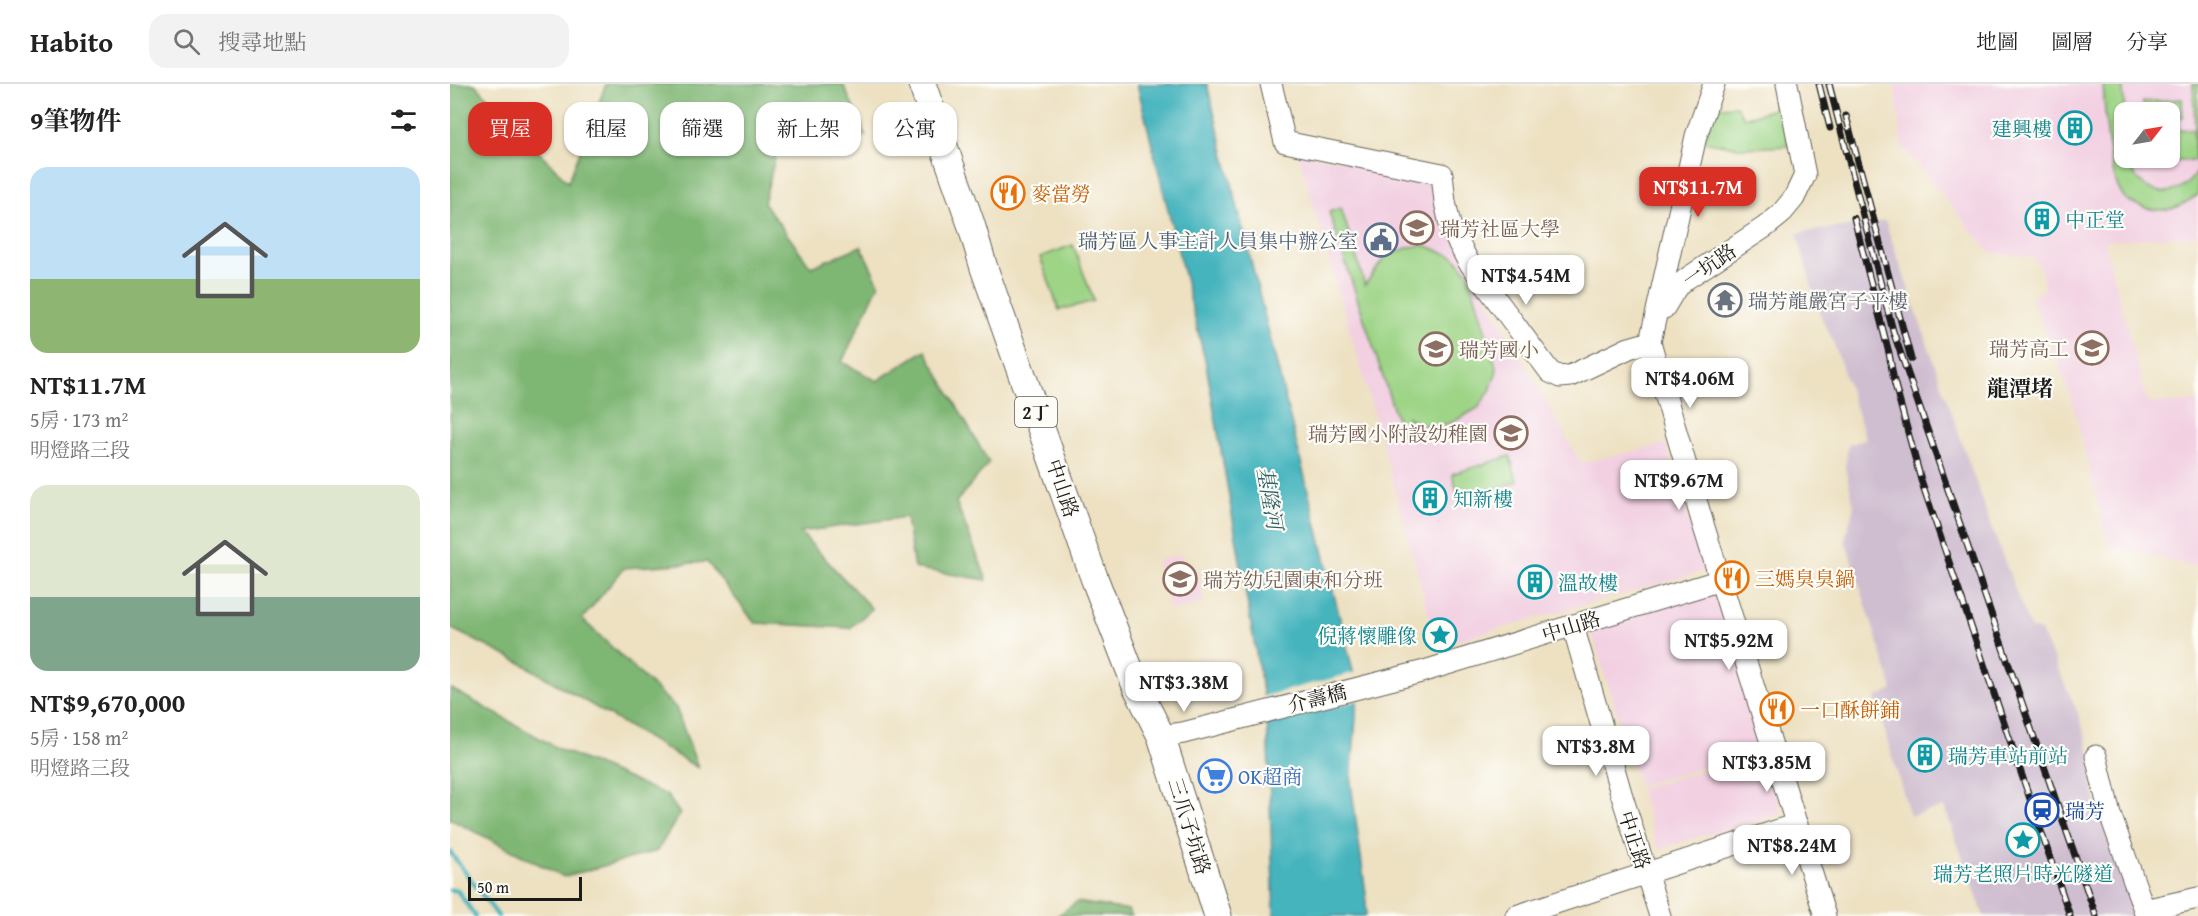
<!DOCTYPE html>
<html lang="zh-TW">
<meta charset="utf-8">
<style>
body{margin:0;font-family:"Gentium Book Plus","Noto Serif TC",serif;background:#f2f2f2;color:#222;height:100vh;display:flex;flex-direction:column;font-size:22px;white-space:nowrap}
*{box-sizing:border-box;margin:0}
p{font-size:20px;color:#767676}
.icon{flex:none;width:33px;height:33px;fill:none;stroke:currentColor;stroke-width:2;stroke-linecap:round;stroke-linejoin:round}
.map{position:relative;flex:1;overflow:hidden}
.drawer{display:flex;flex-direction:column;background:#fff;width:450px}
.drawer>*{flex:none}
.guide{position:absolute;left:18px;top:18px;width:570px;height:54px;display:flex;gap:12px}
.needle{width:39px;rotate:59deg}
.fabs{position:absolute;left:1664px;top:18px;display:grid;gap:12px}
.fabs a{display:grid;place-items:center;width:66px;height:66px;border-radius:12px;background:#fff;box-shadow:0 2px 4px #0004;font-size:30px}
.scale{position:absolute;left:18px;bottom:15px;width:114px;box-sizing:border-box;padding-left:6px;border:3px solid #1c1c1c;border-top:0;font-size:16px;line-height:21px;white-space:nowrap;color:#1c1c1c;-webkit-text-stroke:4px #fdfcf7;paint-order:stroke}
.price{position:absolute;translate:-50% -51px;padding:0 14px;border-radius:12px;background:#fff;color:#222;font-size:20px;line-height:39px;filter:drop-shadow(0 2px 3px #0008)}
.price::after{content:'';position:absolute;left:50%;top:36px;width:18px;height:14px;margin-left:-9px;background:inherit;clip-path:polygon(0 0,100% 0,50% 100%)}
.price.active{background:#d93025;color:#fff}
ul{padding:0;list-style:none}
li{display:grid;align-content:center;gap:12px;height:318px;padding:0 30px}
li span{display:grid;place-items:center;height:186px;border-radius:18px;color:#555}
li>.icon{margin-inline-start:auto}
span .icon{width:108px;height:108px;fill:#fffc;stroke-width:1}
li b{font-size:26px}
h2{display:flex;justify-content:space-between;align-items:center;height:72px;padding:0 30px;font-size:26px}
.pill{padding:0 21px;border-radius:18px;background:#fff;box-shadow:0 2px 4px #0004;font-size:21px;line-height:54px}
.pill.active{background:#d93025;color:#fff}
header{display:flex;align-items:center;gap:36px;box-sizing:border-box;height:84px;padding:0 30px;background:#fff;border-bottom:2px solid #e0e0e0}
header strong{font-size:28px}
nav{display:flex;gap:33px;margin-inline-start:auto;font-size:21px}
.search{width:420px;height:54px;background:#f2f2f2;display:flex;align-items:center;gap:15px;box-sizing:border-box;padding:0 21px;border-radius:18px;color:#767676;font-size:22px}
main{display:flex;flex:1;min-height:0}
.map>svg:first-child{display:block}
</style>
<header>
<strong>Habito</strong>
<div class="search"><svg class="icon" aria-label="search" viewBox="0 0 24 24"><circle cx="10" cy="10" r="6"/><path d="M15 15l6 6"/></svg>搜尋地點</div>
<nav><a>地圖</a><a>圖層</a><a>分享</a></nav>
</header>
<main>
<section class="drawer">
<h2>9筆物件<svg class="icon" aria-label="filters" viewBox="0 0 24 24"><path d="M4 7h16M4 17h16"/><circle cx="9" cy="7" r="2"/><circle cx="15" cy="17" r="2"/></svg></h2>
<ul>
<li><span style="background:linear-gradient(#bfe0f5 60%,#8fb573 0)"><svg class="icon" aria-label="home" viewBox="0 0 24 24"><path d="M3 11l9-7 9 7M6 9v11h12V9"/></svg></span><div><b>NT$11.7M</b><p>5房 · 173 m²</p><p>明燈路三段</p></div></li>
<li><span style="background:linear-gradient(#dfe7d0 60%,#7fa58c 0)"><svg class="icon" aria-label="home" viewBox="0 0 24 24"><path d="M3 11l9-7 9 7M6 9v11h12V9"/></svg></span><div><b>NT$9,670,000</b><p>5房 · 158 m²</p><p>明燈路三段</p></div></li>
</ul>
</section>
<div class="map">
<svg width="1748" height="832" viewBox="0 0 1748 832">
<rect width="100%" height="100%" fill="#fdfcf7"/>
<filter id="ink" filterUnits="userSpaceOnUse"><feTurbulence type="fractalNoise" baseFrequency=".0167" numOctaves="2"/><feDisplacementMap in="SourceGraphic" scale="12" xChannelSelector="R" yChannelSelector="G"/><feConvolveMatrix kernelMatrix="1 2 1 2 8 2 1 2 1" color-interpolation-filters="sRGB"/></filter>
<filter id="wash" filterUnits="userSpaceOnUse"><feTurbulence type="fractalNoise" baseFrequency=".008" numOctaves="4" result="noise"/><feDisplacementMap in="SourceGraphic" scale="24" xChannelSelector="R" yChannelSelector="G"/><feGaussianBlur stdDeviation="1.35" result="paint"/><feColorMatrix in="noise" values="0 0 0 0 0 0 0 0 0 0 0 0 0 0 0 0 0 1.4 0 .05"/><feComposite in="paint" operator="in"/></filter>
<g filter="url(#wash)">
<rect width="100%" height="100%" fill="#ede1c2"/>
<path fill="#f2d0e2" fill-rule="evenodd" d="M 1445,0 L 1748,0 L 1748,151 L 1654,157 L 1698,320 L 1748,317 L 1748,483 L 1659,463 L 1621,312 L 1582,215 L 1594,205 L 1592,189 L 1583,173 L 1540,169 L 1452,62 ZM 1674,28 L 1719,28 L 1719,74 L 1674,74 Z
M 848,69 L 977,92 L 1002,149 L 1023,190 L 1131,379 L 1216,360 L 1255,487 L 987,562 L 927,340 Z
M 731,470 L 736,488 L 746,486 L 754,518 L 720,527 L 707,477 Z
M 1268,507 L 1315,665 L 1189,702 L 1140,543 Z
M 1313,669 L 1331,730 L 1208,765 L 1190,705 Z"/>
<path fill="#cfbed0" d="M 1435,137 L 1542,445 L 1580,544 L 1591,547 L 1630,634 L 1644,683 L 1642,700 L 1646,719 L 1673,786 L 1685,832 L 1534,832 L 1494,723 L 1460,732 L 1425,614 L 1443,606 L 1395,456 L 1404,422 L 1395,383 L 1398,361 L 1416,355 L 1383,257 L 1369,229 L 1347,149 Z"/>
<path fill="#9dd486" stroke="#5c7851" stroke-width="1.5" d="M 1653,0 L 1672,0 L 1675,28 L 1674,74 L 1679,74 C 1682,97 1702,114 1726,106 C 1735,104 1742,94 1747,87 L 1743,0 L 1748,0 L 1748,111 C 1729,123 1718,130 1696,124 C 1689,122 1680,119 1675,114 C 1658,99 1655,24 1653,0 Z
M 1328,13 L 1340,62 L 1291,64 L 1253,57 L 1266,23 L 1286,22 L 1294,34 L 1324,25 L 1324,14 Z
M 1732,15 L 1733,33 L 1719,34 L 1719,28 L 1694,28 L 1693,18 Z
M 1743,45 L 1745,76 L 1684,80 L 1684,74 L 1719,74 L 1719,46 Z
M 891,124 L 915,201 L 935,173 L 959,163 L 974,161 L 1005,173 L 1019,191 L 1047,286 L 1040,307 L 1028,324 L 1005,337 L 985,344 L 967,339 L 957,332 L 962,348 L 952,351 L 879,128 Z
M 623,161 L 644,217 L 609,226 L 590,173 Z
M 1060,372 L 1067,398 L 1009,415 L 1002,390 Z"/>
<path fill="#7eb673" stroke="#4d6948" stroke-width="1.5" d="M 0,0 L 25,0 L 118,98 L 156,0 L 393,0 L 416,52 L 332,44 L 314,119 L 361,183 L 411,162 L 429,200 L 392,278 L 427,297 L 475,266 L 539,379 L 506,418 L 537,496 L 464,484 L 456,433 L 350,448 L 422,525 L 400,544 L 305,539 L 257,478 L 174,484 L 132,535 L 226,624 L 248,684 L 71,579 L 0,544 Z
M 0,604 L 109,665 L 217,711 L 230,730 L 207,767 L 114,793 L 0,735 Z
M 627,818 L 678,826 L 682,832 L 607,832 Z"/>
<path fill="#45b4bd" stroke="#30686c" stroke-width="1.5" d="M 687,0 L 757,0 L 908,607 L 901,699 L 916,810 L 916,832 L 824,832 L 817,632 L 756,280 Z"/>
<path fill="#ede1c2" d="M 907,588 L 911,607 L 911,616 L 814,640 L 811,613 Z"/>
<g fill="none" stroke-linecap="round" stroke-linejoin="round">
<path stroke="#45b4bd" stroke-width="4.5" d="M 0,768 L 48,832
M 0,806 L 7,806 L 25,832"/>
</g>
</g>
<g filter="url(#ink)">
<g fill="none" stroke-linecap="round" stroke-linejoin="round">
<defs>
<path id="minor" d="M 821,0 L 835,58 L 992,90 L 995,118 L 1001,145 L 1018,177 L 1100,288 L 1110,293 L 1120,292 L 1179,264 L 1200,258
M 1264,0 L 1246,52 L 1200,258 L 1253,440 L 1375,832
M 1214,224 L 1226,204 L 1236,195 L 1315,143 L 1330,131 L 1344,114 L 1355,91 L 1337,0
M 1123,542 L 1171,709 L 1210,832
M 711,652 L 733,649 L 971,588 L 1271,496
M 1646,672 L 1660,730 L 1696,831
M 1694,826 L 1748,814
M 1066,832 L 1347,740"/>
<path id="major" d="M 472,0 L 521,140 L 534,184 L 645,496 L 686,602 L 711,652 L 768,832"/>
</defs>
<use href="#minor" stroke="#656156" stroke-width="23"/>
<use href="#major" stroke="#656156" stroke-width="29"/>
<use href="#minor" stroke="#fff" stroke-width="21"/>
<use href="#major" stroke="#fff" stroke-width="27"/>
<defs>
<path id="rail" d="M 1369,0 L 1380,44
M 1379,0 L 1443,247 L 1646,832
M 1396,32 L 1461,275
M 1404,134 L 1439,269 L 1444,297 L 1471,396 L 1620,832"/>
</defs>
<use href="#rail" stroke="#1c1c1c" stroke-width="7"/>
<use href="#rail" stroke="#fdfcf7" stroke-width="4.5" stroke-dasharray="14" stroke-linecap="butt"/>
</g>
</g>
<defs>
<symbol id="building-ring" viewBox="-11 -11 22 22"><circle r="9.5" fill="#fdfcf7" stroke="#0f9aa8" stroke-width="1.5"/><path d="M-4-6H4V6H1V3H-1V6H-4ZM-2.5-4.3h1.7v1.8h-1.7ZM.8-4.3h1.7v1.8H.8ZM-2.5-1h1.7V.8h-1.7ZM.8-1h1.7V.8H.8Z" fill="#0f9aa8"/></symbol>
<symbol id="restaurant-ring" viewBox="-11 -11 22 22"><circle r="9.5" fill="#fdfcf7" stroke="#e8710a" stroke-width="1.5"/><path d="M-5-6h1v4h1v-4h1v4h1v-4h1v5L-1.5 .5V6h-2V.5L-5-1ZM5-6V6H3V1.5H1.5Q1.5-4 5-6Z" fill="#e8710a"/></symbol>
<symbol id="university-ring" viewBox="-11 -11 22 22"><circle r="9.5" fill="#fdfcf7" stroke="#8d6e63" stroke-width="1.5"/><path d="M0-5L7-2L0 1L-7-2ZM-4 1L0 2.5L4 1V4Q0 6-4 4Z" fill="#8d6e63"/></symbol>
<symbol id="civic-ring" viewBox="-11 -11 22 22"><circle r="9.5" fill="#fdfcf7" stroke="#5c6f8a" stroke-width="1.5"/><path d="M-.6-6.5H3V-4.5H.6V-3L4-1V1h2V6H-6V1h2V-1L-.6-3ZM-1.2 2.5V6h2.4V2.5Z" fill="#5c6f8a"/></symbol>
<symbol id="temple-ring" viewBox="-11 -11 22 22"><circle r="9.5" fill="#fdfcf7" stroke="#6b7280" stroke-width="1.5"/><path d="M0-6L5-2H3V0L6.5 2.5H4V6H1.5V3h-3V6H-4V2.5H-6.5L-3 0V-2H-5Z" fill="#6b7280"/></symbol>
<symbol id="school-ring" viewBox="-11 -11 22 22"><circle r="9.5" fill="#fdfcf7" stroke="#8d6e63" stroke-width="1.5"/><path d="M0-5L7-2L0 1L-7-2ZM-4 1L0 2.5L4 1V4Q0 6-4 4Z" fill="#8d6e63"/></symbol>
<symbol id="sight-ring" viewBox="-11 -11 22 22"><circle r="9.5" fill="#fdfcf7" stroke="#0f9aa8" stroke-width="1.5"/><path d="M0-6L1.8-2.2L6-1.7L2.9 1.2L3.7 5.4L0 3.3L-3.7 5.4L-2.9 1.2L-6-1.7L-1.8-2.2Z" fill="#0f9aa8"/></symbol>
<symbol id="supermarket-ring" viewBox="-11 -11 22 22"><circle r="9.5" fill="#fdfcf7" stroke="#3f7fe0" stroke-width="1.5"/><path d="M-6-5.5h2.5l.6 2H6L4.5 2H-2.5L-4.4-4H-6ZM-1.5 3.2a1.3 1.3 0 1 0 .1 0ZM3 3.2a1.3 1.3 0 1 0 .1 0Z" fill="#3f7fe0"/></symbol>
<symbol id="station-ring" viewBox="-11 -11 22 22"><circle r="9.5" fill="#fdfcf7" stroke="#1a4fb4" stroke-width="1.5"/><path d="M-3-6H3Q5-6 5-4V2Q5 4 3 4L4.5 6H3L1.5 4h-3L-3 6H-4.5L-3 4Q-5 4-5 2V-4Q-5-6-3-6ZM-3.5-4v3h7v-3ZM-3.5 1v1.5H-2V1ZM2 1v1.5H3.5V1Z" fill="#1a4fb4"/></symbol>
</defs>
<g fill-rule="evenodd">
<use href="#building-ring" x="1606" y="25" width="38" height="38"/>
<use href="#restaurant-ring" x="539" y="90" width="38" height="38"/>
<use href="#building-ring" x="1573" y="116" width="38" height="38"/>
<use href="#university-ring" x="948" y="125" width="38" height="38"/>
<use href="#civic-ring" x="912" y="137" width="38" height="38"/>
<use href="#temple-ring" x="1256" y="197" width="38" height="38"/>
<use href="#school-ring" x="1623" y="245" width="38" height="38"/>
<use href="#school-ring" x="967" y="246" width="38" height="38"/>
<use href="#school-ring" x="1042" y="330" width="38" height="38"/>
<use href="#building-ring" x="961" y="395" width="38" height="38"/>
<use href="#restaurant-ring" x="1263" y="475" width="38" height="38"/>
<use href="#school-ring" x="711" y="476" width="38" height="38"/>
<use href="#building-ring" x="1066" y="479" width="38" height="38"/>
<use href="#sight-ring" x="971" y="532" width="38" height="38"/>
<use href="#restaurant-ring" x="1308" y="606" width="38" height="38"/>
<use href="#building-ring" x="1456" y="652" width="38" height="38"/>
<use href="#supermarket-ring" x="746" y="673" width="38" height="38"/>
<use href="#station-ring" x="1573" y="707" width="38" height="38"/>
<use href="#sight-ring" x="1554" y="737" width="38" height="38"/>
</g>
<g text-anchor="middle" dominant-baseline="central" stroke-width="4.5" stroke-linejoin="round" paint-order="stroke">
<rect fill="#fdfcf7" stroke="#605f5e" stroke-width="1.5" x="565" y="313" width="42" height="30" rx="4.5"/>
<g font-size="18" font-weight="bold" fill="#1c1c1c">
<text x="586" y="328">2丁</text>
</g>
<g font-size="20" fill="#0d838f" stroke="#fdfcf7" text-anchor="start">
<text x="1602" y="44" text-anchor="end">建興樓</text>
<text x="1615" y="135">中正堂</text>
<text x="1003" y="414">知新樓</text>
<text x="1108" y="498">溫故樓</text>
<text x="967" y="551" text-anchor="end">倪蔣懷雕像</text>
<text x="1498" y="671">瑞芳車站前站</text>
<text x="1573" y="789" text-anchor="middle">瑞芳老照片時光隧道</text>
</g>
<g font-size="20" fill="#c56008" stroke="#fdfcf7" text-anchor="start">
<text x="581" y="109">麥當勞</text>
<text x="1305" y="494">三媽臭臭鍋</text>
<text x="1350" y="625">一口酥餅鋪</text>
</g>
<g font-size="20" fill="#785e54" stroke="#fdfcf7" text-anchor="start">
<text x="990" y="144">瑞芳社區大學</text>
<text x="1619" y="264" text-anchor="end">瑞芳高工</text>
<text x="1009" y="265">瑞芳國小</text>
<text x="1038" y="349" text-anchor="end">瑞芳國小附設幼稚園</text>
<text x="753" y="495">瑞芳幼兒園東和分班</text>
</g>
<g font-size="20" fill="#4e5e75" stroke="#fdfcf7" text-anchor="end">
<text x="908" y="156">瑞芳區人事主計人員集中辦公室</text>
</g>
<g font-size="20" fill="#1c1c1c" stroke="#fdfcf7">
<text transform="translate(1259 181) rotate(-35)">一坑路</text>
<text transform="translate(613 404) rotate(71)">中山路</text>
<text transform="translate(1121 542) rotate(-17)">中山路</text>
<text transform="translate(867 614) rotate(-14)">介壽橋</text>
<text transform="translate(740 742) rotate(73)">三爪子坑路</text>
<text transform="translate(1185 756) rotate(72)">中正路</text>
</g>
<g font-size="20" fill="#5b616d" stroke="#fdfcf7" text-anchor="start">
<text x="1298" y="216">瑞芳龍嚴宮子平樓</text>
</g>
<g font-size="20" fill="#366cbe" stroke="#fdfcf7" text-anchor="start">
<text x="788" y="692">OK超商</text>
</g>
<g font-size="20" fill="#164399" stroke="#fdfcf7" text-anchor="start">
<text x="1615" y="726">瑞芳</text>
</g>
<g font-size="21" font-style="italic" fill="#2e6064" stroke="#fdfcf7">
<text transform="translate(820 414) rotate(80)">基隆河</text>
</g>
<g font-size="22" font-weight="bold" fill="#1c1c1c" stroke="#fdfcf7">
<text x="1570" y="304">龍潭堵</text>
</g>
</g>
</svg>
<div class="fabs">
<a><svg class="needle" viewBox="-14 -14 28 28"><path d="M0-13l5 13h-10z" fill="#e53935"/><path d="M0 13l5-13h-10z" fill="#767676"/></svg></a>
</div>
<div class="scale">50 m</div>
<b class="price active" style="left:1248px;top:134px">NT$11.7M</b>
<b class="price" style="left:1076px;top:222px">NT$4.54M</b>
<b class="price" style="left:1240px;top:325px">NT$4.06M</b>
<b class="price" style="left:1229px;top:427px">NT$9.67M</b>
<b class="price" style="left:1279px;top:587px">NT$5.92M</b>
<b class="price" style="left:734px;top:629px">NT$3.38M</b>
<b class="price" style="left:1146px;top:693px">NT$3.8M</b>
<b class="price" style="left:1317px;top:709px">NT$3.85M</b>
<b class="price" style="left:1342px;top:792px">NT$8.24M</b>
<div class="guide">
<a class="pill active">買屋</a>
<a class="pill">租屋</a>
<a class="pill">篩選</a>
<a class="pill">新上架</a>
<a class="pill">公寓</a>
</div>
</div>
</main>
